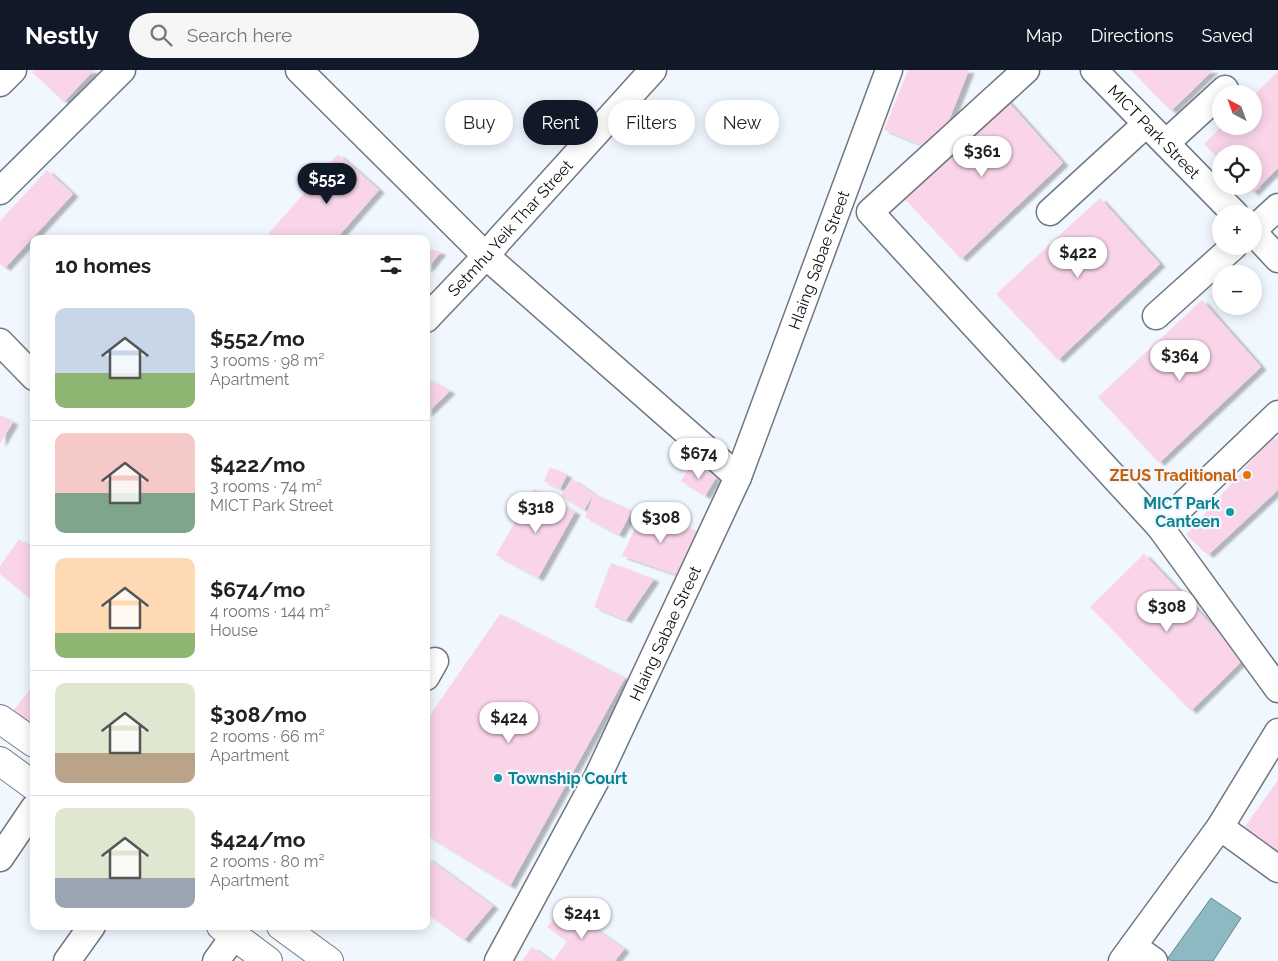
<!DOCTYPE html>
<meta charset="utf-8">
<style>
body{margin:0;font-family:Raleway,sans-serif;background:#f6f6f6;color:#222;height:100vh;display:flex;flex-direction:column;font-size:19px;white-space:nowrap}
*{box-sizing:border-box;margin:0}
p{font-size:16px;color:#767676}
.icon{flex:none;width:28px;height:28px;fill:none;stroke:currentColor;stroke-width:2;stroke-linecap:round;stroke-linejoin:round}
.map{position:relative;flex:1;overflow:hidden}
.sheet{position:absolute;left:30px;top:165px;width:400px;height:695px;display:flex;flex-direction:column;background:#fff;border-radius:10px;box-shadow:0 2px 12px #0003}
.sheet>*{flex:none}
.hud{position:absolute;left:445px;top:30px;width:475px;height:45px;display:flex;gap:10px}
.needle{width:32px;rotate:319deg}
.tools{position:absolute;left:1212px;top:15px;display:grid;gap:10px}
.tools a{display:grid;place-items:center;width:50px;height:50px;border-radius:50%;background:#fff;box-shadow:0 2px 12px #0003;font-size:25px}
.price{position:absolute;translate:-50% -42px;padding:0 11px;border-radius:18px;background:#fff;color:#222;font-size:16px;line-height:32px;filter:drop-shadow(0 1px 2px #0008)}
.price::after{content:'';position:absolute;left:50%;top:30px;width:15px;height:11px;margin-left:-8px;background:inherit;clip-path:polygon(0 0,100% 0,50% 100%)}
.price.on{background:#111827;color:#fff}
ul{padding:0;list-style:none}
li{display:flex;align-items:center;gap:15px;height:125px;padding:0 25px}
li+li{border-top:1px solid #e0e0e0}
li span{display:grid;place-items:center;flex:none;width:140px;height:100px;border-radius:10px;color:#555}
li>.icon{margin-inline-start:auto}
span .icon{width:60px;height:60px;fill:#fffc;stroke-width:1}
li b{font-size:21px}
h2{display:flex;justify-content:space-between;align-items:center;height:60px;padding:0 25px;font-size:21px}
.tag{padding:0 18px;border-radius:22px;background:#fff;box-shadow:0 2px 12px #0003;font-size:18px;line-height:45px}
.tag.on{background:#111827;color:#fff}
header{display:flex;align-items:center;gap:30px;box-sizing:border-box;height:70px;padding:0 25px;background:#111827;color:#fff}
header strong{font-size:24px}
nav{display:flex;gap:28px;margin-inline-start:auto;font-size:18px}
.search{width:350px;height:45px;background:#f6f6f6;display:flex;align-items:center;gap:12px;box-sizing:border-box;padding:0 18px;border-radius:28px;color:#767676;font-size:19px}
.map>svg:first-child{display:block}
</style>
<header>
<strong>Nestly</strong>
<div class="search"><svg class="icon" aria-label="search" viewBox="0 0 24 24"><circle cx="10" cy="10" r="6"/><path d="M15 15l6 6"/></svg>Search here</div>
<nav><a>Map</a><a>Directions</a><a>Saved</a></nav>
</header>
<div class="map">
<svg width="1278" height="891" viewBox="0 0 1278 891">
<defs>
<filter id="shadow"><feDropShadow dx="5.5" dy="3" stdDeviation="1" flood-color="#0004"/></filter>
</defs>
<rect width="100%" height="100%" fill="#f1f7ff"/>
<path fill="#8cb9c2" stroke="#66868d" d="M 1211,828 L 1241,848 L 1213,891 L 1171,891 L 1168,888 Z"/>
<path fill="#fad5ea" filter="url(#shadow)" d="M 34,0 L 94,0 L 64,32 L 32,2 Z
M 908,0 L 969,0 L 937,81 L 884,60 Z
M 1131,0 L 1213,0 L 1171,41 Z
M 1278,1 L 1278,98 L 1253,123 L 1247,116 L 1254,116 L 1254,84 L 1221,84 L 1221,91 L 1204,74 L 1222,56 L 1254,56 L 1254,25 Z
M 1004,27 L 1063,93 L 961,189 L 900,124 Z
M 338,84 L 379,120 L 336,169 L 264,169 Z
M 47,100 L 73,124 L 5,198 L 0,194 L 0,151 Z
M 1100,128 L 1160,194 L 1058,290 L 996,224 Z
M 426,178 L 441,182 L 426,200 Z
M 1202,230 L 1261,297 L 1159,393 L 1098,327 Z
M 426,308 L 450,321 L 426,344 Z
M 0,345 L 13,352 L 0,374 Z
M 1274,365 L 1278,373 L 1278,420 L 1208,485 L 1186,465 Z
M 692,394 L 716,408 L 705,426 L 681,411 Z
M 550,397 L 567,405 L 560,419 L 544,411 Z
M 572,409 L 594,424 L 632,441 L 619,465 L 585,447 L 594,424 L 584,440 L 561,426 Z
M 534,419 L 575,442 L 538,508 L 496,485 Z
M 642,443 L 698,461 L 681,506 L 622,486 Z
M 19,469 L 34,479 L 34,532 L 0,504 L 0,496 Z
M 1144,484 L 1244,589 L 1191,641 L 1090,537 Z
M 611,493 L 654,509 L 626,550 L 594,537 Z
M 500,544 L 625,608 L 510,816 L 426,765 L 426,651 Z
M 34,615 L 34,659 L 12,642 Z
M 1278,710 L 1278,782 L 1244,758 Z
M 426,787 L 493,836 L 464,870 L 426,843 Z
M 562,836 L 624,879 L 615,891 L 553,891 L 567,871 L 547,857 Z
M 532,877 L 551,891 L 522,891 Z"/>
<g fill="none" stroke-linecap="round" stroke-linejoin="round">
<defs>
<g id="minor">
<path d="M 299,0 L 486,186 L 738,407"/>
<path d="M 1026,0 L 870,142 L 1160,457"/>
<path id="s1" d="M 1094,0 L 1235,144"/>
<path d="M 0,13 L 13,0"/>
<path d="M 1166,73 L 1225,19"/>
<path d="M 0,121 L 122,0"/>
<path d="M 1050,142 L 1146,54"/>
<path d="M 1254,159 L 1278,137"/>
<path d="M 1254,163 L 1278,189"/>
<path d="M 1156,246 L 1234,176"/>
<path id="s2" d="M 426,249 L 486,186 L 499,170 L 653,0"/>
<path d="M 0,272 L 34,307"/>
<path d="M 1278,344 L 1160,457 L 1278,619"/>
<path d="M 426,607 L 435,591"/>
<path d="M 1220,757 L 1278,799"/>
<path d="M 0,788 L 34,738"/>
<path d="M 1133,876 L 1154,891"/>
<path d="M 67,891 L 92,856"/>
<path d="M 216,891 L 234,866"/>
<path id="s3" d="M 498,891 L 597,708 L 738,407 L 889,0"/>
<path d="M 1122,891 L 1220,757 L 1278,662"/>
</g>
<path id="major" d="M 0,649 L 34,673
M 0,691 L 34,716
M 221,856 L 268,891
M 281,856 L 329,891"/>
</defs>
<use href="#minor" stroke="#70777f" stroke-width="29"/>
<use href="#major" stroke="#70777f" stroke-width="30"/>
<use href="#minor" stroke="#fff" stroke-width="26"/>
<use href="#major" stroke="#fff" stroke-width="28"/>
</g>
<circle fill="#e8710a" stroke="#f1f7ff" stroke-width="2" cx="1247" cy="405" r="5"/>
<g fill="#0f9aa8" stroke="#f1f7ff" stroke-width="2">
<circle cx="1230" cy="442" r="5"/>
<circle cx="498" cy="708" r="5"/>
</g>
<g text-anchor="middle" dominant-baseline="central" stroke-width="4.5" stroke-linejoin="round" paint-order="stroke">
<g font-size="16" fill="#0c0f12" stroke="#f1f7ff">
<text stroke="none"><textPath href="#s1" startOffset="86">MICT Park Street</textPath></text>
<text stroke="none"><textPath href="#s2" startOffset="124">Setmhu Yeik Thar Street</textPath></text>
<text stroke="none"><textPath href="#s3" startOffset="772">Hlaing Sabae Street</textPath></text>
<text stroke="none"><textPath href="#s3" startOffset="368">Hlaing Sabae Street</textPath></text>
</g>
<g font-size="16" font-weight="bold" fill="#c56008" stroke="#f1f7ff" text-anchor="end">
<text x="1237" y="405">ZEUS Traditional</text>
</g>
<g font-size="16" font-weight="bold" fill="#0d838f" stroke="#f1f7ff" text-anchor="end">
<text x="1220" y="433">MICT Park<tspan x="1220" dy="18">Canteen</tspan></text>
<text x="508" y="708" text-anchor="start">Township Court</text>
</g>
</g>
</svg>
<div class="tools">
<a><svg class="needle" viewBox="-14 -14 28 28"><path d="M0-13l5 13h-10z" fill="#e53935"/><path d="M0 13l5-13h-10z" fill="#767676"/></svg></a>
<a><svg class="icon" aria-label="locate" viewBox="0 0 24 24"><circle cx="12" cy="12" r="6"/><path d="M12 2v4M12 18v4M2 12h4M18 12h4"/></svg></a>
<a>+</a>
<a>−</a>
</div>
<b class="price" style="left:982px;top:108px">$361</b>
<b class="price on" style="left:327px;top:135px">$552</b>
<b class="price" style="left:1078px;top:209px">$422</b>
<b class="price" style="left:1180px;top:312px">$364</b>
<b class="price" style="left:699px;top:410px">$674</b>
<b class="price" style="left:536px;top:464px">$318</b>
<b class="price" style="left:661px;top:474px">$308</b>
<b class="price" style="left:1167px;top:563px">$308</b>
<b class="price" style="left:509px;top:674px">$424</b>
<b class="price" style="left:582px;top:870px">$241</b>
<div class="hud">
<a class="tag">Buy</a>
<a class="tag on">Rent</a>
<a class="tag">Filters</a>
<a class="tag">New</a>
</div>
<section class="sheet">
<h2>10 homes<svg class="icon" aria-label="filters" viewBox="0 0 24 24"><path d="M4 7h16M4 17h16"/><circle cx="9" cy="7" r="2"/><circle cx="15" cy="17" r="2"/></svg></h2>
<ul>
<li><span style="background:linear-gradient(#c9d6e8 65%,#8fb573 0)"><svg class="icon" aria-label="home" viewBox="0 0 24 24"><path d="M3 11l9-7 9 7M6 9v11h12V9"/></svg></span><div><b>$552/mo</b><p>3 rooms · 98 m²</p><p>Apartment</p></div></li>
<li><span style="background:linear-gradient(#f6c9c9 60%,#7fa58c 0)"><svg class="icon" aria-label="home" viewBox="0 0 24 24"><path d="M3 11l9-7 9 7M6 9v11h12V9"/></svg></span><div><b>$422/mo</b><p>3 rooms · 74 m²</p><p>MICT Park Street</p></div></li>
<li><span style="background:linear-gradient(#ffd9b3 75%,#8fb573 0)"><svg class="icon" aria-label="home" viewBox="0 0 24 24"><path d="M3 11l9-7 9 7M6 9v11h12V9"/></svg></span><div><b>$674/mo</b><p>4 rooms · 144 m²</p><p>House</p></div></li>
<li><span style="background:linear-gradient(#dfe7d0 70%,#b9a48a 0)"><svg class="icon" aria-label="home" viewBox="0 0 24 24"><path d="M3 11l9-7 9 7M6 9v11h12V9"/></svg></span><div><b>$308/mo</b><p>2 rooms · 66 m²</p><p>Apartment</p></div></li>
<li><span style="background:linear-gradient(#dfe7d0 70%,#9aa5b1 0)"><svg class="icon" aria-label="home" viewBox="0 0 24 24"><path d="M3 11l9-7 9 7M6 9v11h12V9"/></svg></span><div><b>$424/mo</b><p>2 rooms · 80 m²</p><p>Apartment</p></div></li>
</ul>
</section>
</div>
